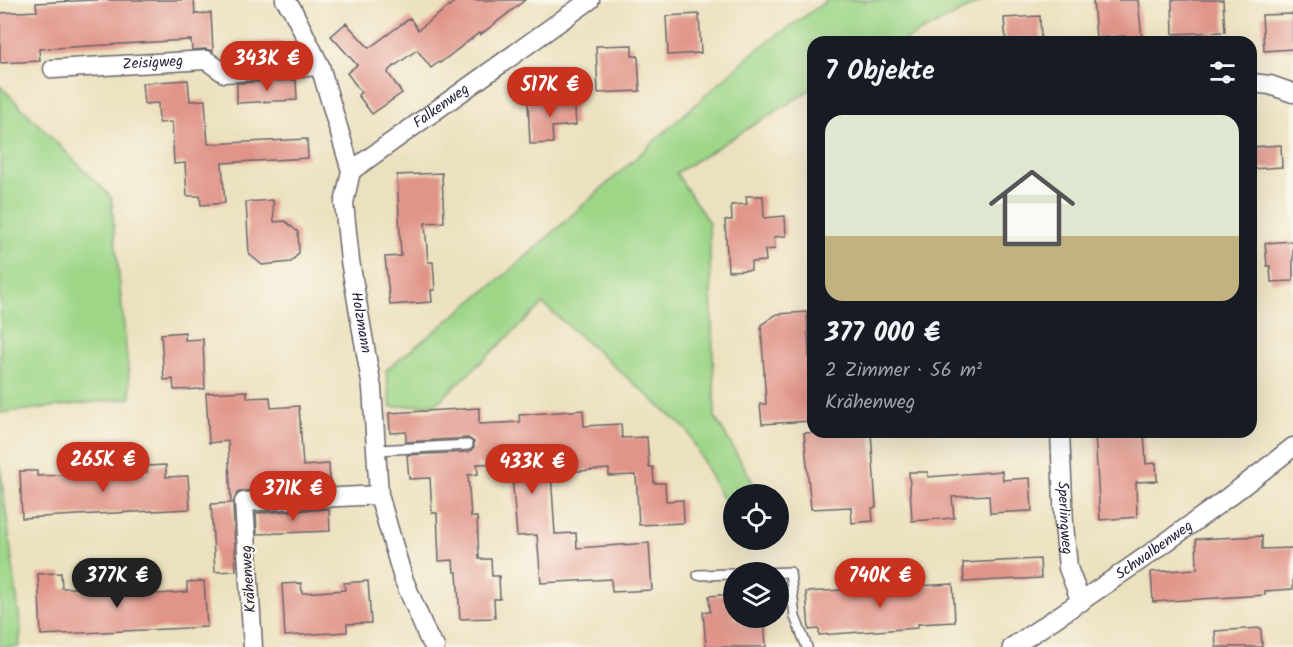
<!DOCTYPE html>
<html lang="de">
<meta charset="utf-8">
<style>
body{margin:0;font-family:Kalam,sans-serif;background:#242831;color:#f1f3f6;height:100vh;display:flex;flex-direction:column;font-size:22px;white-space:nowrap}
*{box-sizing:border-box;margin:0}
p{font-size:20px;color:#9ea1a6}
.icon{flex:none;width:33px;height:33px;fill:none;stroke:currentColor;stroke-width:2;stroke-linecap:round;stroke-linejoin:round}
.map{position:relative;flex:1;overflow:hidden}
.side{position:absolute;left:807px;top:36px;width:450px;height:402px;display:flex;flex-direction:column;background:#171b24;border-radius:18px;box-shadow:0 6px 24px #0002}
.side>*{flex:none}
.controls{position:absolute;left:723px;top:484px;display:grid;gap:12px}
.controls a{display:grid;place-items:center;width:66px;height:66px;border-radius:50%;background:#171b24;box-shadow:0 6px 24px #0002;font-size:30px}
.price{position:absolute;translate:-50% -51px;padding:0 14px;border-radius:21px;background:#c8321e;color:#fff;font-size:20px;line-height:39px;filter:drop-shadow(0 2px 3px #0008)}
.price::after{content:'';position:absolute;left:50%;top:36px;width:18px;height:14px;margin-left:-9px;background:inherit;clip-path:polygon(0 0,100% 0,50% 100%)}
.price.on{background:#222;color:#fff}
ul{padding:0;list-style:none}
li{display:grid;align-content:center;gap:12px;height:318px;padding:0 18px}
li+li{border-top:2px solid #363941}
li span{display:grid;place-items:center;height:186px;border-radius:18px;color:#555}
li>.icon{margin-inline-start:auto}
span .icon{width:108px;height:108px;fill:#fffc;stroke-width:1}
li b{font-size:26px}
h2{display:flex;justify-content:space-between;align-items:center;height:72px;padding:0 18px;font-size:26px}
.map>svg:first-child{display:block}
</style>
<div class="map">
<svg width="1293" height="647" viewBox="0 0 1293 647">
<rect width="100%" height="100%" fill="#fbf7ec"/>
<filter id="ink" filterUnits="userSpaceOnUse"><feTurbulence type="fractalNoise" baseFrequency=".0167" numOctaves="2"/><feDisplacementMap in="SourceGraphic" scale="12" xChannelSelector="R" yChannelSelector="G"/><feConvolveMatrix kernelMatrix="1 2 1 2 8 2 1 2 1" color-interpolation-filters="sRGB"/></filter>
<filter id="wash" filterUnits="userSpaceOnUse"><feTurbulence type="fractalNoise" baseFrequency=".008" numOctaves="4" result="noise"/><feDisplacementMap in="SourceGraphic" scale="24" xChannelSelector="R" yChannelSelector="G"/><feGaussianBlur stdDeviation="1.35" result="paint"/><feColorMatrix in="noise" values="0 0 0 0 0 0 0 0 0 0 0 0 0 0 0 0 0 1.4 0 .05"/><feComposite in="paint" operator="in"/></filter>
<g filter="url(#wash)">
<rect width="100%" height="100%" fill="#ece1bf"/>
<path fill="#9ed688" stroke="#607c62" stroke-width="1.5" d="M 828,0 L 984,0 L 901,42 L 813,42 L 813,88 L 676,173 L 709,223 L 715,417 L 758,491 L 758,495 L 734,495 L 733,509 L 729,512 L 687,430 L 543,304 L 436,404 L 391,407 L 386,370 L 512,269 L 756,50 Z
M 0,86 L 111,197 L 131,398 L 0,413 Z
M 0,465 L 21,630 L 19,647 L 0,647 Z"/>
<g id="blocks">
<path fill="#e1958a" d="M 93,0 L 194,0 L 195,14 L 211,13 L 213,51 L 205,49 L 192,50 L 191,40 L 171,41 L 39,49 L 40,61 L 0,63 L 0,13 L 37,11 L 36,3 Z
M 457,0 L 525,0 L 480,35 L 479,33 L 440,63 L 439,62 L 431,68 L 417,50 L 389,70 L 388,73 L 402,93 L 372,114 L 358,95 L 361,92 L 347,73 L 357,65 L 331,36 L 346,23 L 369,48 L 410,18 L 418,30 Z
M 1093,0 L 1138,0 L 1142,39 L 1125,40 L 1125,36 L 1096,38 Z
M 1172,0 L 1223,0 L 1225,32 L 1173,34 Z
M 699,14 L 701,53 L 668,55 L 666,16 Z
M 1293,14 L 1293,49 L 1264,51 L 1262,15 Z
M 1040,16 L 1041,42 L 1006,42 L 1004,18 Z
M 280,41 L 281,58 L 236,61 L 235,44 Z
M 632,45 L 632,56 L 638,56 L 640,91 L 598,93 L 596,46 Z
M 188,80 L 190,101 L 205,100 L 208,144 L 307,139 L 308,158 L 222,163 L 225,203 L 201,205 L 200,196 L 187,196 L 185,163 L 174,164 L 172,122 L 159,123 L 158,103 L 144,104 L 142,83 Z
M 296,80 L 297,100 L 237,103 L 237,83 Z
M 574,95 L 576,125 L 552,127 L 553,143 L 530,144 L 528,102 L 550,101 L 549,97 Z
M 1281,145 L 1282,167 L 1251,169 L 1251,147 Z
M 442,173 L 444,222 L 425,223 L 428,262 L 433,262 L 435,290 L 431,290 L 432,302 L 390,305 L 385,257 L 401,256 L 397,175 Z
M 746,196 L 763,196 L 764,218 L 785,216 L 786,236 L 774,237 L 775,249 L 765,250 L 766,261 L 751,262 L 751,270 L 728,271 L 725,220 L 732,220 L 731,205 L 747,204 Z
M 273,200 L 274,222 L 285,221 L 298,232 L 299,253 L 291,262 L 262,265 L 249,254 L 246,202 Z
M 1293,241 L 1293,281 L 1271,282 L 1270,266 L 1267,266 L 1265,243 Z
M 807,312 L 812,421 L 762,424 L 760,404 L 766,404 L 761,325 L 777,314 Z
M 185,332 L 185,340 L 203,339 L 205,389 L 174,390 L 173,379 L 164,380 L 161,334 Z
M 247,391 L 247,398 L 270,397 L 271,408 L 299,406 L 303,466 L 329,464 L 330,483 L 328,483 L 328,486 L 243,491 L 237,493 L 233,503 L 236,571 L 215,572 L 211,504 L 231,503 L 228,441 L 209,443 L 206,393 Z
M 479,408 L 479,424 L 520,422 L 519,415 L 583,410 L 584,426 L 621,424 L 622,438 L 647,437 L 649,467 L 653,467 L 654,483 L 665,483 L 666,501 L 683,500 L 684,523 L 639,525 L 636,475 L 609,476 L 609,469 L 551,473 L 555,534 L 576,533 L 577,548 L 649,543 L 652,590 L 612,592 L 611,579 L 541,583 L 537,535 L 517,536 L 511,463 L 477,464 L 478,474 L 468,475 L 471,517 L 477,517 L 479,559 L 491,559 L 492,576 L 499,576 L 500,599 L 494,599 L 495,618 L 460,619 L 457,572 L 454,572 L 453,560 L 439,561 L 437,513 L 432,513 L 430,478 L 409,479 L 407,455 L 469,452 L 474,447 L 474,442 L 468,438 L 406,442 L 406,432 L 390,433 L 389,413 Z
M 828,432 L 871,432 L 876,507 L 872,508 L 873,521 L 852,523 L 851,507 L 811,509 L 804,433 Z
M 1095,432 L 1144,432 L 1146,464 L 1156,463 L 1157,481 L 1136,482 L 1137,517 L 1100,520 Z
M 166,465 L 166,477 L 188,476 L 190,509 L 22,518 L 20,471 L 37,471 L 37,476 L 147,472 L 147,466 Z
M 1002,471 L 1003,480 L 1030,478 L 1032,511 L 990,513 L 989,495 L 952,497 L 954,518 L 912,521 L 909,472 L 928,472 L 928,477 Z
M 329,509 L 330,531 L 257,534 L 256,513 Z
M 1262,536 L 1262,549 L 1293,548 L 1293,589 L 1265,591 L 1265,595 L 1153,602 L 1151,572 L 1197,569 L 1196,539 Z
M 1040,559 L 1041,578 L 964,582 L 963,563 Z
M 61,573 L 62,588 L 80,588 L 80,590 L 142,588 L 142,595 L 187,592 L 187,582 L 204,581 L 207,627 L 41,635 L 38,574 Z
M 368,581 L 371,623 L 347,624 L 347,632 L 285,636 L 282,584 L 301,583 L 302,593 L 345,590 L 344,583 Z
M 953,584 L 955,622 L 918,624 L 918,628 L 819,635 L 819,629 L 809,630 L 806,592 Z
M 734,594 L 734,618 L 764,618 L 766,647 L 706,647 L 703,612 L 710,612 L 709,596 Z
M 1261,628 L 1262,647 L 1216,647 L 1215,631 Z"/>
</g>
</g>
<g filter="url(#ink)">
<use href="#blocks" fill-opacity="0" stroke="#696569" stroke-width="1.5"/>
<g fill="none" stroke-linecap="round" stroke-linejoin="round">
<defs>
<path id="lane" d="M 377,450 L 468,445
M 765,573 L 790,572 L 795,617 L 807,647
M 698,575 L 734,574"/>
<g id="street">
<path id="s1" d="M 285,0 L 292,9 L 320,66 L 351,171 L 344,203 L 350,261 L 372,388 L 379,495 L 403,578 L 428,637 L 435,647"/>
<path id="s2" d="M 53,69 L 206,60 L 224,73 L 320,66"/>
<path d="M 1251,83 L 1270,85 L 1293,93"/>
<path id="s3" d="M 351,171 L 590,0"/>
<path id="s4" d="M 1060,432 L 1064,524 L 1068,568 L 1081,602"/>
<path d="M 253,647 L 244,502 L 379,495"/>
<path id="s5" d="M 1012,647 C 1108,584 1203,519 1293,447"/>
</g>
</defs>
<use href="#lane" stroke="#696569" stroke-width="12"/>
<use href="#street" stroke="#696569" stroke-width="21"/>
<use href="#lane" stroke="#fff" stroke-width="9"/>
<use href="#street" stroke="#fff" stroke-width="18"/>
</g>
</g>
<g text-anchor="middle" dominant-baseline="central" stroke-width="4.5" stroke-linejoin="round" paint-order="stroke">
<g font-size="15" fill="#22223b" stroke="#fbf7ec">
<text stroke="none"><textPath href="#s2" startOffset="100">Zeisigweg</textPath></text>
<text stroke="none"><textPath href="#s3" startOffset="111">Falkenweg</textPath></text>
<text stroke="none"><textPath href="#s1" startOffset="338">Holzmann</textPath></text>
<text stroke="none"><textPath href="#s4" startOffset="86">Sperlingweg</textPath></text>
<text stroke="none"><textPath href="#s5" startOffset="172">Schwalbenweg</textPath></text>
<text transform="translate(249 579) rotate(-94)">Krähenweg</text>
</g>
</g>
</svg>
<div class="controls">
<a><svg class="icon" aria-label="locate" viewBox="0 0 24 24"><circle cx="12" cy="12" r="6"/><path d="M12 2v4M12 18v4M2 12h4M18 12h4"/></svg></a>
<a><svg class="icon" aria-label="layers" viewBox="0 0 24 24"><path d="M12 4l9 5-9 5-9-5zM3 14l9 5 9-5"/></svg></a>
</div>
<b class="price" style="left:267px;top:92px">343K €</b>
<b class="price" style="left:550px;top:118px">517K €</b>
<b class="price" style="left:103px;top:493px">265K €</b>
<b class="price" style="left:532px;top:495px">433K €</b>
<b class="price" style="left:293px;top:522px">371K €</b>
<b class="price on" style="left:117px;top:609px">377K €</b>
<b class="price" style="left:880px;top:609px">740K €</b>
<section class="side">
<h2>7 Objekte<svg class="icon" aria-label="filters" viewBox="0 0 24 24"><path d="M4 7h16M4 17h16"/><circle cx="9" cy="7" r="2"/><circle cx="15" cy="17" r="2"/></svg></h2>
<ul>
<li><span style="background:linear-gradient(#dfe7d0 65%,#c2b280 0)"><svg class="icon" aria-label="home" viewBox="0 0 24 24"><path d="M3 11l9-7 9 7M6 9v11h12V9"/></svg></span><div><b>377 000 €</b><p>2 Zimmer · 56 m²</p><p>Krähenweg</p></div></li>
</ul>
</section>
</div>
